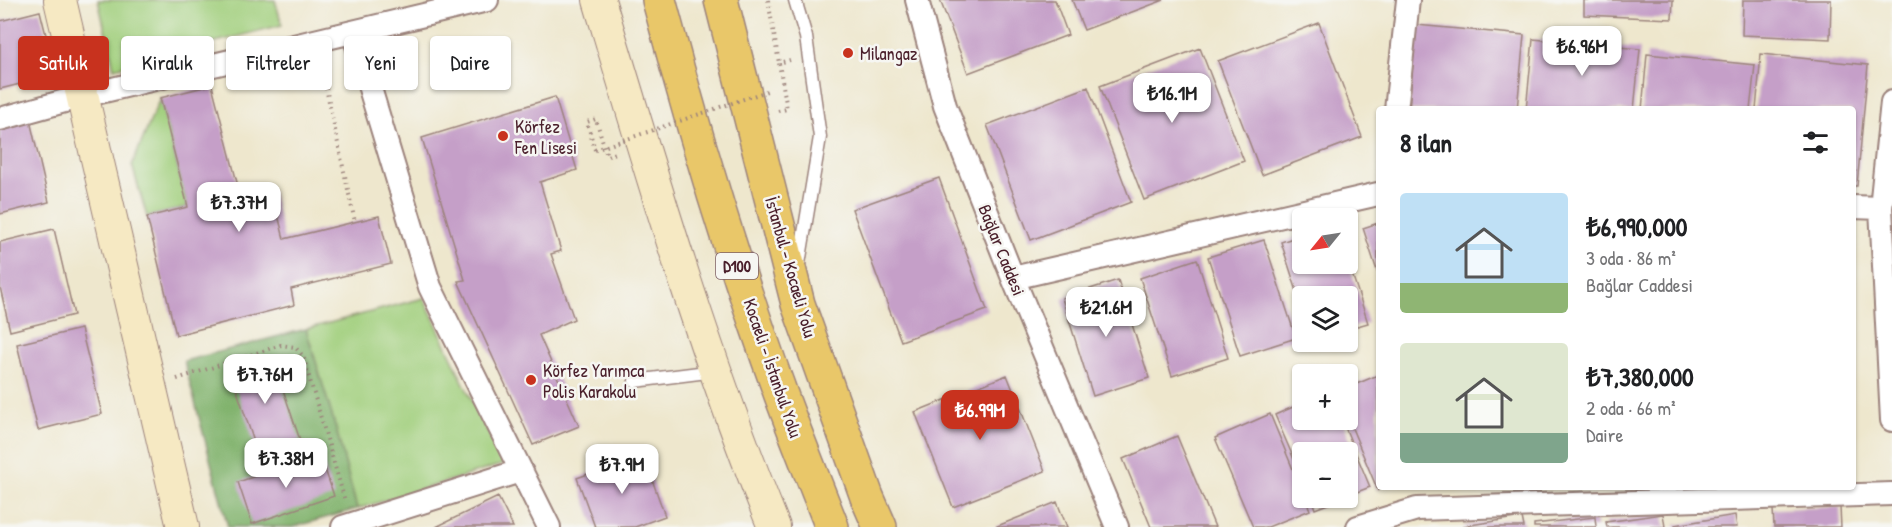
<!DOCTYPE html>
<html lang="tr">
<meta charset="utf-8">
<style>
body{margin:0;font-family:"Patrick Hand",sans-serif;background:#f2f2f2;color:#202124;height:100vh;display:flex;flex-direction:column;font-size:22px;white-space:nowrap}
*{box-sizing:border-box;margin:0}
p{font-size:20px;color:#757577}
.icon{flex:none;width:33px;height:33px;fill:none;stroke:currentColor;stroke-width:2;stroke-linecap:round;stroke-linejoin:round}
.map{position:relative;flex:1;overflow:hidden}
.side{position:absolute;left:1376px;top:106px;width:480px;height:384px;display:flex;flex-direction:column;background:#fff;border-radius:6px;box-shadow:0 2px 4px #0004}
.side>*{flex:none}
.banner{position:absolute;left:18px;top:36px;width:570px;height:54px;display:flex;gap:12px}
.needle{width:39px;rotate:240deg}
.controls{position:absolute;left:1292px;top:208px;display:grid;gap:12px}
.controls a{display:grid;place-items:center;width:66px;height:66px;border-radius:6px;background:#fff;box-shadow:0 2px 4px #0004;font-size:30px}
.price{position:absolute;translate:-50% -51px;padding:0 14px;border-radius:12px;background:#fff;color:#222;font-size:20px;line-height:39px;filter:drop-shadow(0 2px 3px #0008)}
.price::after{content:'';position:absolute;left:50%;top:36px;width:18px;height:14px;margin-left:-9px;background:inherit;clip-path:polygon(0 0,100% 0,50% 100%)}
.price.selected{background:#c8321e;color:#fff}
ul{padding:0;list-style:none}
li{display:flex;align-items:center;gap:18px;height:150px;padding:0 24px}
li span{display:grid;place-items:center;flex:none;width:168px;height:120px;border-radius:6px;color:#555}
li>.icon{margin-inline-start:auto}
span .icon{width:72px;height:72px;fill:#fffc;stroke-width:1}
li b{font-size:26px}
h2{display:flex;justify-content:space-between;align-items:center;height:72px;padding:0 24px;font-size:26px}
.chip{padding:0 21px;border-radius:6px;background:#fff;box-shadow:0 2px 4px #0004;font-size:21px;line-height:54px}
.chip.selected{background:#c8321e;color:#fff}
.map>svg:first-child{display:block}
</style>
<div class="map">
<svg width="1892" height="527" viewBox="0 0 1892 527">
<rect width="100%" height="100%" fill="#f6f6f2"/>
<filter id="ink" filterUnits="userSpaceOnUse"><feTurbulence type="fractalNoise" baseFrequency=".0167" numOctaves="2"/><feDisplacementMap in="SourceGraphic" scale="12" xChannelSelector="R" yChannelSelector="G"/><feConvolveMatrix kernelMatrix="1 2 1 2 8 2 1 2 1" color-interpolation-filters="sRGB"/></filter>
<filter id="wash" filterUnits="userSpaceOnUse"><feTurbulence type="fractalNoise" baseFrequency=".008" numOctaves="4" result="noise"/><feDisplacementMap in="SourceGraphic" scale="24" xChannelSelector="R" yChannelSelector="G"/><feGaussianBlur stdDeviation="1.35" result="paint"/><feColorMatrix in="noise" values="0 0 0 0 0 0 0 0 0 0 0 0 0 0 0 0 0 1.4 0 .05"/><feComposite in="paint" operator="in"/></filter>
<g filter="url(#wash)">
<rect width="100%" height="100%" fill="#eee7cd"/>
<path fill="#a1cf7d" stroke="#767754" stroke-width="1.5" d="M 98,0 L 275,0 L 282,25 L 114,68 Z
M 160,98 L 188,207 L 147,217 L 132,165 Z
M 424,298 L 466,388 L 504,464 L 357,509 L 336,429 L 306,329 Z"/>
<path fill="#80b26c" stroke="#65684c" stroke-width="1.5" d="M 306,329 L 336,429 L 357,509 L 293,527 L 228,527 L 184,361 Z"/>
<g id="blocks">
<path fill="#c59fc8" d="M 940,0 L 1055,0 L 1068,35 L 968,73 Z
M 1072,0 L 1164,0 L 1084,30 Z
M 1584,0 L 1673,0 L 1672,19 L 1584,15 Z
M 1743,0 L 1831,0 L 1830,39 L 1742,35 Z
M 40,11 L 56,75 L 0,89 L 0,21 Z
M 1319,23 L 1362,137 L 1262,175 L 1218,61 Z
M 1416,25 L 1524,35 L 1517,110 L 1409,110 Z
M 1533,39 L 1640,49 L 1634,110 L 1526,110 Z
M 1200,48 L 1244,161 L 1144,200 L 1100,86 Z
M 1647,54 L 1755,65 L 1750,110 L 1642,110 Z
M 1761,54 L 1868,65 L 1857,186 L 1852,186 L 1852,110 L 1756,110 Z
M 212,85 L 241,198 L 272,190 L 284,239 L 379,216 L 391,264 L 291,289 L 294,305 L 176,335 L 147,217 L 188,207 L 160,98 Z
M 1088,87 L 1131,202 L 1031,240 L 987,125 Z
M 555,97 L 577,170 L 540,182 L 561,251 L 551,254 L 574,319 L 539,335 L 579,426 L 533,445 L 458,281 L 465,280 L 422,138 Z
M 29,116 L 49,202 L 0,214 L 0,123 Z
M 939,178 L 987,310 L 901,341 L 852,209 Z
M 1378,223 L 1378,274 L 1363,228 Z
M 54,229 L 74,315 L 10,331 L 0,287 L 0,242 Z
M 1302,235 L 1302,264 L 1347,264 L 1347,258 L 1368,323 L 1347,329 L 1347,297 L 1302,297 L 1302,307 L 1281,242 Z
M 1264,240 L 1296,338 L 1240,356 L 1208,257 Z
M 1197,259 L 1228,358 L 1172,376 L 1140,278 Z
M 1118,280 L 1149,378 L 1093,396 L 1062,298 Z
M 81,329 L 102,414 L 38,430 L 17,344 Z
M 272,357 L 300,440 L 258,454 L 230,370 Z
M 1007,375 L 1045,471 L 953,507 L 915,412 Z
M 1378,375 L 1378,491 L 1347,416 L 1347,388 Z
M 1302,403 L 1302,420 L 1342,420 L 1370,487 L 1347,496 L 1347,453 L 1302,453 L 1302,478 L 1275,415 Z
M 1270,414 L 1302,491 L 1302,498 L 1305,498 L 1310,510 L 1268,527 L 1253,527 L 1215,438 Z
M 1177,436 L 1215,527 L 1151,527 L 1123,459 Z
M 320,454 L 334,496 L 252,524 L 238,482 Z
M 643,454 L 665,516 L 635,527 L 595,527 L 577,478 Z
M 498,497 L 513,527 L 436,527 Z
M 1311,498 L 1343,498 L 1315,509 Z
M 1057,502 L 1067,527 L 995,527 Z
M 1840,507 L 1841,527 L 1774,527 L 1773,509 Z
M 1663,514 L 1665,527 L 1607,527 L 1606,522 Z
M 1735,515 L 1737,527 L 1675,527 L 1675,525 Z
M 1522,517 L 1524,527 L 1464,527 L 1464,526 Z
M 1595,517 L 1596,527 L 1534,527 L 1534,524 Z"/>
</g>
</g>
<g filter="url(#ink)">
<use href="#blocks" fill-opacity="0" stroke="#9c837c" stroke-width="1.5"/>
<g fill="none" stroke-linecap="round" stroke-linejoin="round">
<defs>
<path id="service" d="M 795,0 L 806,37 L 820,137 L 799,264
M 635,381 L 715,371"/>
<path id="minor" d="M 917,0 L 945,106 L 1013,278 L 1117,527
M 353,32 L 430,287 L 549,527
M 1892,102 L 1881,208 L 1892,420
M 1396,110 L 1408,0
M 0,119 L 83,96 L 487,0
M 1852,207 L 1881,208
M 1013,278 L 1378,194
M 343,527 L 520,471
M 1358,527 L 1417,509 L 1892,494"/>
<path id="secondary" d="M 60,0 L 183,527
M 599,0 C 652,177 704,355 774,527"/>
<path id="trunk" d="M 659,0 C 694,134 734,266 781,395 C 797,439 815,483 832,527
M 721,0 L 798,304 L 867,497 L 880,527"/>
</defs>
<use href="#service" stroke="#9c837c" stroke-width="15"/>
<use href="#minor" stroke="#9c837c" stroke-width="26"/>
<use href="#secondary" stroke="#9c837c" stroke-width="34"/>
<use href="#trunk" stroke="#9c837c" stroke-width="36"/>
<path stroke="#9c837c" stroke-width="4" stroke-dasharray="1.5 4.5" stroke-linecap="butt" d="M 768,0 L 779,63
M 321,65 L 355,222
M 778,111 L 787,109 L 779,63 L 790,60
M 595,150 L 587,122 L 596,119 L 607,156 L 616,153
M 177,379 L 281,345 L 295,347 L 303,356 L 345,501"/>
<use href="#service" stroke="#fff" stroke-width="12"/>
<use href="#minor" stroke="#fff" stroke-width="22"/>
<use href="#secondary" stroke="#f6e9c3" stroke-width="32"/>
<use href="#trunk" stroke="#e9c769" stroke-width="33"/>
<path stroke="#9c837c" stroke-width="4" stroke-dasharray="1.5 4.5" stroke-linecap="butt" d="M 595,150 L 770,90"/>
</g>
</g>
<g fill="#c8321e" stroke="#f6f6f2" stroke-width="2">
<circle cx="848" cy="53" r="6"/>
<circle cx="503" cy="136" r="6"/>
<circle cx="531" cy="380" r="6"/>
</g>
<g text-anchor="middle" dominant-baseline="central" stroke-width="5" stroke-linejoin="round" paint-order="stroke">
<rect fill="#f6f6f2" stroke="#7e6067" stroke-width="1.5" x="716" y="253" width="42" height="26" rx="4.5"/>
<g font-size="16" font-weight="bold" fill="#4a1f2b">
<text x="737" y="266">D100</text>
</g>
<g font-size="18" fill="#4a1f2b" stroke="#f6f6f2" text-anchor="start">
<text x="860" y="53">Milangaz</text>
<text x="515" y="126">Körfez<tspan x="515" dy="21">Fen Lisesi</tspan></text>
<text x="543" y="370">Körfez Yarımca<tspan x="543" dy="21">Polis Karakolu</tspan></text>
</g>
<g font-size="18" fill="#4a1f2b" stroke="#f6f6f2">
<text transform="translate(1002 250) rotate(68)">Bağlar Caddesi</text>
<text transform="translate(791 267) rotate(74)">İstanbul - Kocaeli Yolu</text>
<text transform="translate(773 368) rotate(71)">Kocaeli - İstanbul Yolu</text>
</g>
</g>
</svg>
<div class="controls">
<a><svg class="needle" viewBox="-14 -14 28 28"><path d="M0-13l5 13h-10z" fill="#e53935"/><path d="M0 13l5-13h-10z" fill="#757577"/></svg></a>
<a><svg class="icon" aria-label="layers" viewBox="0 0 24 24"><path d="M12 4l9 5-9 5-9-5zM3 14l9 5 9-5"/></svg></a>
<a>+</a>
<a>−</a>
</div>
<b class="price" style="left:1582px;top:77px">₺6.96M</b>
<b class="price" style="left:1172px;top:124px">₺16.1M</b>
<b class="price" style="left:239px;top:233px">₺7.37M</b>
<b class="price" style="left:1106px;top:338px">₺21.6M</b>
<b class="price" style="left:265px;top:405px">₺7.76M</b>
<b class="price selected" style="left:980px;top:441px">₺6.99M</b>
<b class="price" style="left:286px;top:489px">₺7.38M</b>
<b class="price" style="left:622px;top:495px">₺7.9M</b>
<div class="banner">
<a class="chip selected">Satılık</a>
<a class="chip">Kiralık</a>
<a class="chip">Filtreler</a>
<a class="chip">Yeni</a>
<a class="chip">Daire</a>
</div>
<section class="side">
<h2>8 ilan<svg class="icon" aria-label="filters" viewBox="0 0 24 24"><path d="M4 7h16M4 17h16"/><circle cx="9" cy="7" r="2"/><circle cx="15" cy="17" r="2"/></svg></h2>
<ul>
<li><span style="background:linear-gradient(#bfe0f5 75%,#8fb573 0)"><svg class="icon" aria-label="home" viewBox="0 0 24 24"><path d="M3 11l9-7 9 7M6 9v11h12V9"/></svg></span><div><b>₺6,990,000</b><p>3 oda · 86 m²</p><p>Bağlar Caddesi</p></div></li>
<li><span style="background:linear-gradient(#dfe7d0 75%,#7fa58c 0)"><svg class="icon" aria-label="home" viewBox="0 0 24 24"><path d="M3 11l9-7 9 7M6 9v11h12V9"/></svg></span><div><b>₺7,380,000</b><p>2 oda · 66 m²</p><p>Daire</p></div></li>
</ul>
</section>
</div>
